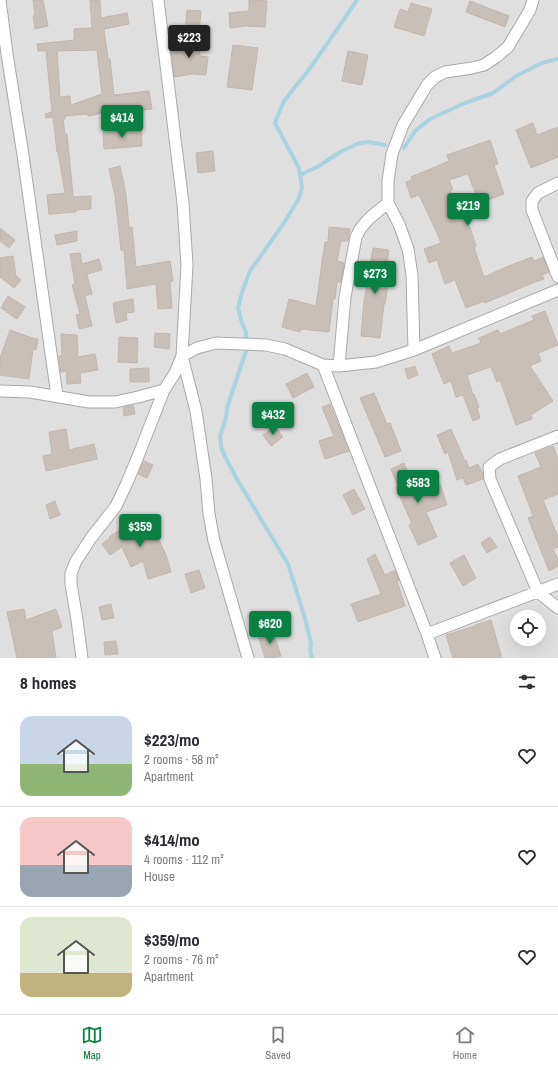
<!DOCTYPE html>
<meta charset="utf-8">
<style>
body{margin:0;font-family:"Archivo Narrow",sans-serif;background:#f2f2f3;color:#2b2b33;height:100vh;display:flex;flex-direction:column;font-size:15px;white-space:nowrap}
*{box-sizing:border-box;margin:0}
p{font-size:13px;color:#7c7c81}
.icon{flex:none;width:22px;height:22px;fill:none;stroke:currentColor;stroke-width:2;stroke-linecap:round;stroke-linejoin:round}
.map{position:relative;height:658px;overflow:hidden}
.panel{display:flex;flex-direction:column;background:#fff;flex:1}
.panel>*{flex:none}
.fabs{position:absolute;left:510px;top:610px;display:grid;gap:8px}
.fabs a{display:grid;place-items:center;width:36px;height:36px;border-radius:50%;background:#fff;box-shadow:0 4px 16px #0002;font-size:20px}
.price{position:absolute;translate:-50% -34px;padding:0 9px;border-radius:4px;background:#0b8043;color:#fff;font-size:13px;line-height:26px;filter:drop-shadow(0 1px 2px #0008)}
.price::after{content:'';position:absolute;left:50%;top:24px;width:12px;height:9px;margin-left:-6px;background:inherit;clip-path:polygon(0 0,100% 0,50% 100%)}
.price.active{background:#222;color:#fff}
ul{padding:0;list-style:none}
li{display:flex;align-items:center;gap:12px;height:100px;padding:0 20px}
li+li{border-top:1px solid #e1e1e2}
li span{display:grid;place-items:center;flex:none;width:112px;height:80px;border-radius:12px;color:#555}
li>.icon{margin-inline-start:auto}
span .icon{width:48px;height:48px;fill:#fffc;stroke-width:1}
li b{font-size:17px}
h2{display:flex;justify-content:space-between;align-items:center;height:48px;padding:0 20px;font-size:17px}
.tab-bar{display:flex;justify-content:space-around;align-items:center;height:56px;border-top:1px solid #e1e1e2;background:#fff;font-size:11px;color:#7c7c81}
.tab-bar a{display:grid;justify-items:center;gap:2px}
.tab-bar .active{color:#0b8043}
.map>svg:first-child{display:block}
</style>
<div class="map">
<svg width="558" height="658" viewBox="0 0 558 658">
<rect width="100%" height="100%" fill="#f2efe9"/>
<path fill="#e0dfdf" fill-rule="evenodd" d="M 0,0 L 558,0 L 558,658 L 0,658 ZM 517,617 L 539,617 L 539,639 L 517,639 Z"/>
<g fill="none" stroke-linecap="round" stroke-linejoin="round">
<path stroke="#aad3df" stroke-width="4" d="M 404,148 L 415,131 L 430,119 L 465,103 L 493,93 L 516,76 L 542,63 L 558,59
M 300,175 L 317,167 L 342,151 L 360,143 L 369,142 L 385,145
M 312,658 L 310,651 L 311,643 L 306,622 L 288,564 L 238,481 L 224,455 L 221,446 L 220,436 L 226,418 L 227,408 L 246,351 L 246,332 L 242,323 L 238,308 L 243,289 L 250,271 L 284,223 L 299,198 L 302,188 L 299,168 L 275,123 L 284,101 L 311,67 L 357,0"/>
</g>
<path fill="#c7bfb8" stroke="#c4b6ab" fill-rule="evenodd" d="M 33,0 L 43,0 L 48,26 L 35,29 L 33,16 L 35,15 Z
M 90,0 L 100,0 L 101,18 L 127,13 L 129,24 L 104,29 L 108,59 L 110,59 L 114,95 L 149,91 L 152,109 L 102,115 L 101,113 L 94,115 L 88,116 L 87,114 L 65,116 L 65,119 L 63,119 L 65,134 L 67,134 L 71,174 L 73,197 L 91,196 L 91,209 L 76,210 L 76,212 L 49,214 L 47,195 L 65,193 L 58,152 L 57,152 L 53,117 L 46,118 L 45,114 L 52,112 L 46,51 L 38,51 L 37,44 L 74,40 L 74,29 L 92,28 ZM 97,50 L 102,94 L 71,105 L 70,96 L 60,97 L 57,51 Z
M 249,0 L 267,1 L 265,27 L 245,26 L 230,28 L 229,13 L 249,11 Z
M 470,1 L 509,16 L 505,27 L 466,12 Z
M 411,3 L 432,9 L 424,36 L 394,27 L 400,9 L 408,12 Z
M 187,10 L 201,11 L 199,32 L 185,34 Z
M 180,39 L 200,41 L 200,56 L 208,57 L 206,75 L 192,74 L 174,77 L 171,48 L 179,46 Z
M 233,45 L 258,48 L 252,90 L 227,87 Z
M 348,51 L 368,55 L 362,85 L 342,81 Z
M 533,123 L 537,135 L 558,127 L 558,157 L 531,168 L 516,130 Z
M 141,130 L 142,146 L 104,149 L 103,132 Z
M 490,140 L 498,164 L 494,165 L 504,194 L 479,203 L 468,174 L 449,180 L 453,189 L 450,191 L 468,227 L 470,227 L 476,246 L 474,247 L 484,277 L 506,267 L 532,257 L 534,261 L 543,257 L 549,272 L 542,275 L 544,279 L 535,282 L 485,303 L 484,301 L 466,308 L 455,280 L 445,284 L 437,260 L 429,263 L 424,249 L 441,243 L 437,233 L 419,195 L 411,198 L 406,182 L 412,180 L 411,177 L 449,161 L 447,155 Z
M 213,151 L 215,171 L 198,173 L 196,153 Z
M 120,166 L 126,194 L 129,228 L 132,227 L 136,267 L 170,261 L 173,281 L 170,282 L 172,308 L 158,309 L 156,284 L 127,289 L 124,250 L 121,250 L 115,196 L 109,169 Z
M 329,227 L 350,229 L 348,241 L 341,241 L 337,261 L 344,263 L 341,282 L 337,282 L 335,299 L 333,299 L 329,332 L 301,329 L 300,332 L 282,327 L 289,299 L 316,306 L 322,262 L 325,242 L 328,242 Z
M 0,228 L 15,240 L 9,248 L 0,241 Z
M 77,231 L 77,241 L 57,245 L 55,235 Z
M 373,248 L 389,250 L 384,283 L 388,284 L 385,304 L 384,304 L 380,338 L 361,336 L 364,301 Z
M 80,253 L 82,264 L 99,259 L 102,270 L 87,274 L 92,294 L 85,296 L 92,326 L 79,329 L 76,315 L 80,314 L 72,285 L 75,284 L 70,254 Z
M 13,256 L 16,276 L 21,280 L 14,288 L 0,277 L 0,258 Z
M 8,296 L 25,307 L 17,319 L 1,308 Z
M 133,299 L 134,312 L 126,313 L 127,320 L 116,323 L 113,303 Z
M 545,311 L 558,345 L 538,353 L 541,361 L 530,366 L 553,401 L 531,415 L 532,419 L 516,425 L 500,380 L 497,382 L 491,367 L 467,375 L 473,395 L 474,394 L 479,407 L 477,408 L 480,418 L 473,421 L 463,395 L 456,397 L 451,381 L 444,384 L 432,354 L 449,346 L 452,353 L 481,343 L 479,338 L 498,330 L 500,334 L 534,320 L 532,316 Z
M 10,330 L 32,338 L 38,339 L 36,350 L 33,349 L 29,379 L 0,375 L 0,358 Z
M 155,333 L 170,334 L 169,349 L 154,347 Z
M 61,334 L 77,335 L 78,357 L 95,354 L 98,370 L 80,373 L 81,383 L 67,384 L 66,371 L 61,372 L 59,356 L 62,356 Z
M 119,337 L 138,338 L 137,363 L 118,362 Z
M 415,366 L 418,375 L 408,379 L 405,369 Z
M 149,368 L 149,382 L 130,382 L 130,369 Z
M 307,373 L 314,387 L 293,398 L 286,384 Z
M 374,393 L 387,424 L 390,423 L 401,451 L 385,457 L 360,398 Z
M 330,404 L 349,451 L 325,459 L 319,441 L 334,436 L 322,407 Z
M 133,405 L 135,414 L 124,416 L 123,408 Z
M 275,426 L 283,437 L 271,446 L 263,435 Z
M 66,429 L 69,450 L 94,444 L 97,459 L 46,471 L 43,456 L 52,454 L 49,432 Z
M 451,429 L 465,461 L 466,460 L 469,468 L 478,464 L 483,474 L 483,479 L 466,485 L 463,478 L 457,480 L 448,452 L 445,454 L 437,435 Z
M 553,446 L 558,459 L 558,494 L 543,500 L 558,537 L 558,547 L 553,549 L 558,560 L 558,566 L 549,571 L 528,518 L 533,516 L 518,476 L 541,467 L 535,453 Z
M 144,461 L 153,465 L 147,478 L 138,474 Z
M 404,463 L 417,492 L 440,484 L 447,505 L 426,512 L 437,537 L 418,545 L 409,525 L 412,524 L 396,487 L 398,486 L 391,469 Z
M 354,489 L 365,509 L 353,515 L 343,495 Z
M 55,501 L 60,515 L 50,519 L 46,505 Z
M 140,517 L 156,541 L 159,540 L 166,555 L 171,572 L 148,579 L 143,561 L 131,567 L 122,547 L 110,555 L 102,544 L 110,538 L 109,537 Z
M 490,537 L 497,547 L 487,553 L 481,543 Z
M 375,554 L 385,575 L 395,570 L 399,581 L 397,581 L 405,606 L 358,622 L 351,604 L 381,594 L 367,559 Z
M 464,555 L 476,578 L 463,586 L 450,563 Z
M 199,570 L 205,588 L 191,593 L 185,574 Z
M 111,604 L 114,618 L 102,620 L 99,607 Z
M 24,609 L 26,620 L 56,609 L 62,627 L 52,631 L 56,658 L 17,658 L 7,612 Z
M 491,620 L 502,658 L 453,658 L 446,635 L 475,626 L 475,625 Z
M 273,631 L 281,656 L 274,658 L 265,658 L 258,636 Z
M 116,641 L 118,654 L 105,655 L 104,642 Z"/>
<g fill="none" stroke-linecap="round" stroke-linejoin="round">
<defs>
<path id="minor" d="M 0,0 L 7,54 L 23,155 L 57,396
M 158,0 L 183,203 L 187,265 L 182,356 L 196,411 L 206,479 L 209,514 L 214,541 L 248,658
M 558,183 L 538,193 L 532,201 L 532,210 L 558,277
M 414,350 L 412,275 L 408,249 L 399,224 L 388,203 L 388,181 L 392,154 L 403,125 L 427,85 L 435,77 L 445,72 L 472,68 L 484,65 L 496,57 L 508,47 L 530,10 L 533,0
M 323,365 L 427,634 L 435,658
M 339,366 L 345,297 L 356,237 C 363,221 375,214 388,203
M 0,391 L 30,392 L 89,402 L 115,402 L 138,397 L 164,390
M 558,436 L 500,459 L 489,467 L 490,479 L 538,592 L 558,608
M 427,634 L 558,584
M 82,658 L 77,620 L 71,584 L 71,573 L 76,561 L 91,538 L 116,506 L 126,485 L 137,459 L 164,390 L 175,373 L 182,356 L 197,348 L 216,343 L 266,345 L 285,349 L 323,365 L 339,366 L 376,362 L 414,350 L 558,290"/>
</defs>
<use href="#minor" stroke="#a9a9a9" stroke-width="13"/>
<use href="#minor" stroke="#fff" stroke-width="11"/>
</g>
</svg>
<div class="fabs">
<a><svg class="icon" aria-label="locate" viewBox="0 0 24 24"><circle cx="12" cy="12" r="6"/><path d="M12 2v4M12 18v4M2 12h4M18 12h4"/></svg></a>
</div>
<b class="price active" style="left:189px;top:59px">$223</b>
<b class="price" style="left:122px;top:139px">$414</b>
<b class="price" style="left:468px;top:227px">$219</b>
<b class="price" style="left:375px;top:295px">$273</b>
<b class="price" style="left:273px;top:436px">$432</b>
<b class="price" style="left:418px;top:504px">$583</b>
<b class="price" style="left:140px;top:548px">$359</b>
<b class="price" style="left:270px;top:645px">$620</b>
</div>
<section class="panel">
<h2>8 homes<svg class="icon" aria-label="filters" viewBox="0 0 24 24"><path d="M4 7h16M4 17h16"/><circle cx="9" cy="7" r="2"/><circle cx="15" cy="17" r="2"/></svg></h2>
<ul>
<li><span style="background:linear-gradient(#c9d6e8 60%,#8fb573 0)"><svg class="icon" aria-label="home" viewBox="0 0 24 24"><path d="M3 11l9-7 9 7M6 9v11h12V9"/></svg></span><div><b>$223/mo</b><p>2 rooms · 58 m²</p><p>Apartment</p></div><svg class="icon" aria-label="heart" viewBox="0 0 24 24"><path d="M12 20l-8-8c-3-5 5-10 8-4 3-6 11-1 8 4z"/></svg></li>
<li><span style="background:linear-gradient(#f6c9c9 60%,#9aa5b1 0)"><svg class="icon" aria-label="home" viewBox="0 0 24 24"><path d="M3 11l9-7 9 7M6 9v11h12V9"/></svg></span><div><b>$414/mo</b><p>4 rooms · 112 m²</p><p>House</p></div><svg class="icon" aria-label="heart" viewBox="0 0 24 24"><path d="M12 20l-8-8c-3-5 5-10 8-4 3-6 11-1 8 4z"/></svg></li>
<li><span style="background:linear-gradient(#dfe7d0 70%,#c2b280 0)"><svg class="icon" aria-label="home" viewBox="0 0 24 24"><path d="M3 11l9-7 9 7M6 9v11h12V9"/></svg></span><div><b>$359/mo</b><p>2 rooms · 76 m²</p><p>Apartment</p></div><svg class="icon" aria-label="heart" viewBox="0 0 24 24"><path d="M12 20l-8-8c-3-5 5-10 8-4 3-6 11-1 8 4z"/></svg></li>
</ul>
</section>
<nav class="tab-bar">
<a class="active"><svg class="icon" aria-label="map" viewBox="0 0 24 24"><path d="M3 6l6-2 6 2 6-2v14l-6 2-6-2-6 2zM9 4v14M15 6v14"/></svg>Map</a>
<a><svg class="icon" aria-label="saved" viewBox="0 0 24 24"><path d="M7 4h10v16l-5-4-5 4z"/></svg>Saved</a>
<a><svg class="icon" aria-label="home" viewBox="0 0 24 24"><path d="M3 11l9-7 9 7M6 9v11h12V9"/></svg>Home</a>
</nav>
